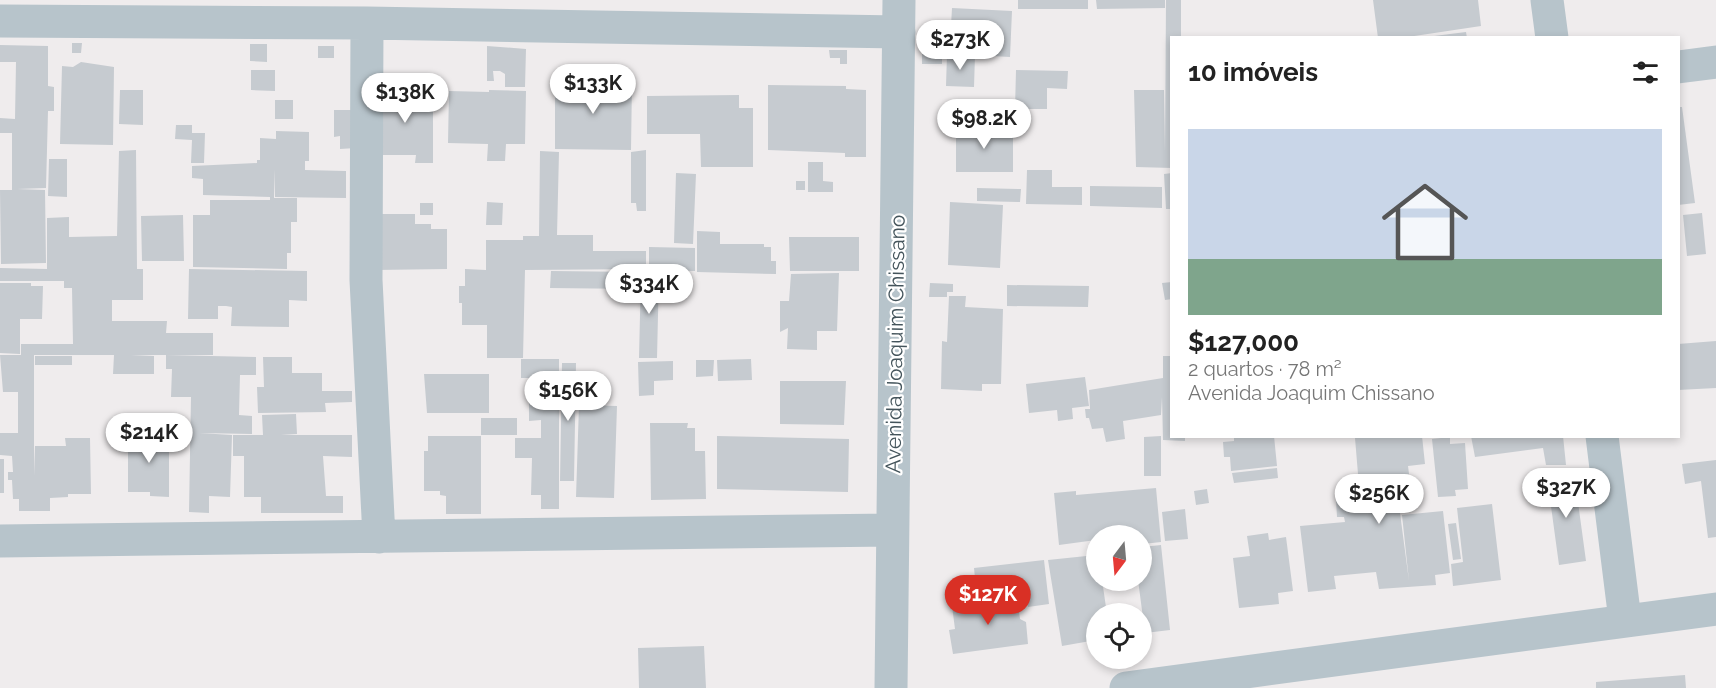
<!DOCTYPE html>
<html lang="pt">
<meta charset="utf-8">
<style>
body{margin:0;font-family:Raleway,sans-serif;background:#f6f6f6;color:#222;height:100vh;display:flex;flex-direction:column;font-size:22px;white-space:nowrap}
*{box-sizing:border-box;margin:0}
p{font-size:20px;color:#767676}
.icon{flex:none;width:33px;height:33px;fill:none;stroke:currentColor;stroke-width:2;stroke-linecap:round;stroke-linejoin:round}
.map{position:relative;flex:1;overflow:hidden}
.panel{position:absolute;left:1170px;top:36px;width:510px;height:402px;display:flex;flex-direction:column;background:#fff;border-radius:0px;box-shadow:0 3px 9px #0003}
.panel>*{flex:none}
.needle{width:39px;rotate:196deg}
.buttons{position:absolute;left:1086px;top:525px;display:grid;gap:12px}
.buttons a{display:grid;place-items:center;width:66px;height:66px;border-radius:50%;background:#fff;box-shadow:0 3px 9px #0003;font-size:30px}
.price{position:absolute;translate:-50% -51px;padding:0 14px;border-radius:21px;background:#fff;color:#222;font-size:20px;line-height:39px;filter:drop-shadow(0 2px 3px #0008)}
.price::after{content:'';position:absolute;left:50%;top:36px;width:18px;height:14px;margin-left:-9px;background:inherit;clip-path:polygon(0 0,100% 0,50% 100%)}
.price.current{background:#d93025;color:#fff}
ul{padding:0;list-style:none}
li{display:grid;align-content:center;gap:12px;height:318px;padding:0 18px}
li+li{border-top:2px solid #e0e0e0}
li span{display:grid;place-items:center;height:186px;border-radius:0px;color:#555}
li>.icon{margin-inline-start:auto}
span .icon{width:108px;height:108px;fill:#fffc;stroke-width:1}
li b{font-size:26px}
h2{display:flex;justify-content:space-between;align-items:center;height:72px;padding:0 18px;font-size:26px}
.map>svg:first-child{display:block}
</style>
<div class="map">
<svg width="1716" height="688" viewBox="0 0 1716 688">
<rect width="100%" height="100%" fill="#efeced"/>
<path fill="#c6cbd0" d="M 1018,0 L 1088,0 L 1088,9 L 1018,9 Z
M 1096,0 L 1165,0 L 1165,8 L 1097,9 Z
M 1166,0 L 1181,0 L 1181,38 L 1172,38 L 1172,168 L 1136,167 L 1134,90 L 1164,90 L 1165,152 Z
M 1373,0 L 1478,0 L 1481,26 L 1401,38 L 1378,38 Z
M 952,8 L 1012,11 L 1010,57 L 975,55 L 976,44 L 950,43 Z
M 1466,32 L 1467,38 L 1434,38 L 1434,36 Z
M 72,43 L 82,43 L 81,53 L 72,53 Z
M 922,43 L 942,43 L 942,64 L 922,64 Z
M 250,44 L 267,44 L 267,62 L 250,61 Z
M 0,45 L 48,46 L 48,86 L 54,87 L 54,111 L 48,111 L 46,188 L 17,189 L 45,190 L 46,263 L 1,264 L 0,190 L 12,190 L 12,133 L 0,133 L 0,118 L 15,119 L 16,62 L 0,62 Z
M 318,46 L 334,46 L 334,58 L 318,58 Z
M 487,46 L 526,49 L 525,87 L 505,87 L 505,74 L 500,71 L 493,71 L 494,81 L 487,81 Z
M 829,50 L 847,50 L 847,64 L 840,64 L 840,58 L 830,58 Z
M 947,54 L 975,55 L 974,87 L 946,86 Z
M 81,62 L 114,67 L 113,145 L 60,144 L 62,66 L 73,67 Z
M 251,70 L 275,70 L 275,91 L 251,90 Z
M 1016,70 L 1068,71 L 1067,89 L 1047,88 L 1047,109 L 1015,109 Z
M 555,81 L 632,82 L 631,150 L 555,149 Z
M 768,85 L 846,86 L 846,89 L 866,90 L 866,157 L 845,157 L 845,153 L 768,150 Z
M 377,89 L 408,89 L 408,94 L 433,94 L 433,163 L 415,163 L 416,155 L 377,155 Z
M 120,90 L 143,90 L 143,125 L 119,124 Z
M 489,90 L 526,91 L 525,144 L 506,144 L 505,161 L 487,161 L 488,144 L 448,143 L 449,91 L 489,92 Z
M 739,95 L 739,108 L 753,108 L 753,167 L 701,167 L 700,134 L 647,134 L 647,96 Z
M 275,100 L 293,100 L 293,119 L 275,119 Z
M 1678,107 L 1682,107 L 1695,203 L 1678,205 Z
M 334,110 L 355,110 L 356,148 L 340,149 L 340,136 L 334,137 Z
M 176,125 L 192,125 L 192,133 L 205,133 L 204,163 L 191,163 L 192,140 L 175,139 Z
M 956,128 L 1013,128 L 1013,172 L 956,172 Z
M 276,131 L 309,132 L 309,161 L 305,161 L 305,170 L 346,171 L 346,198 L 275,197 L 274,169 L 274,198 L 297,198 L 297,222 L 291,222 L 291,253 L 287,253 L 287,269 L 193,267 L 193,215 L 210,215 L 210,200 L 270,200 L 270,197 L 203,195 L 203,179 L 192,178 L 192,166 L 257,163 L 257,160 L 260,160 L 260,138 L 276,139 Z
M 136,150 L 137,269 L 143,269 L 143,300 L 112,300 L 112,321 L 167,321 L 166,333 L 213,333 L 213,355 L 131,355 L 154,356 L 154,374 L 113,374 L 114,355 L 34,355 L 34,476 L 35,446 L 66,446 L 65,438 L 90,438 L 91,494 L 68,494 L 68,497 L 50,498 L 50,511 L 19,511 L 19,499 L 13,499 L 12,480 L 8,480 L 8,472 L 13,472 L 12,456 L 0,455 L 0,433 L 18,433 L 18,392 L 3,392 L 0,355 L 21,355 L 21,344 L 73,344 L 72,288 L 64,288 L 64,281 L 0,281 L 0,268 L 47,269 L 47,218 L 69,217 L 69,237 L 117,236 L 119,151 Z
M 646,150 L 646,211 L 637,211 L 636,203 L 631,203 L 631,152 Z
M 540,151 L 559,152 L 557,235 L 593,235 L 593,251 L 646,251 L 646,269 L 525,270 L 523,358 L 487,358 L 487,325 L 462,325 L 462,303 L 459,303 L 459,286 L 465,286 L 465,269 L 486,270 L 486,240 L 523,240 L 523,236 L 539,236 Z
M 49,159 L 67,159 L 67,197 L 48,196 Z
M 808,162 L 823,162 L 823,181 L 833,182 L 833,192 L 808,192 Z
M 1027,170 L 1052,170 L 1052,187 L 1082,187 L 1082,205 L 1026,204 Z
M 676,173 L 696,174 L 693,244 L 674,243 Z
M 1172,173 L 1172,209 L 1166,209 L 1164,174 Z
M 796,181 L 805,181 L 805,190 L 796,190 Z
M 1090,186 L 1162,187 L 1162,208 L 1090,206 Z
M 977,188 L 1021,189 L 1020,202 L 977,201 Z
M 487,202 L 503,203 L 502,225 L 486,225 Z
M 950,202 L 1003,205 L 1000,268 L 948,265 Z
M 420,203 L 433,203 L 433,215 L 420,215 Z
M 1702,213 L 1706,254 L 1687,256 L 1683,215 Z
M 375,214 L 415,214 L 415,224 L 431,224 L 431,229 L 447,229 L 447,269 L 376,270 Z
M 183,215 L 184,261 L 142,261 L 141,216 Z
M 697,231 L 720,232 L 720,244 L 764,244 L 764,247 L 771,247 L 771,261 L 776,261 L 776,274 L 697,272 Z
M 789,237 L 859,237 L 859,271 L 790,271 Z
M 649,247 L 695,248 L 695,271 L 649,270 Z
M 189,269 L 307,271 L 307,301 L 289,300 L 289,327 L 231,326 L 232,307 L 226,306 L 218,306 L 218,319 L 188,319 Z
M 551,271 L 638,272 L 638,289 L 550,288 Z
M 641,272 L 659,272 L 657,358 L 639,358 Z
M 839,273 L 837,331 L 817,331 L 817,350 L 787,349 L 788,328 L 780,332 L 780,301 L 789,301 L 791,274 Z
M 1172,282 L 1172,299 L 1165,300 L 1162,283 Z
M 0,283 L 31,283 L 31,286 L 43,286 L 42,319 L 20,319 L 20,354 L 0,353 Z
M 930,283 L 953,284 L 953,292 L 947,292 L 947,297 L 929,297 Z
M 1007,285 L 1089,286 L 1088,307 L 1007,306 Z
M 949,296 L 966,296 L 965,307 L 1003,309 L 1001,384 L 982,384 L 982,391 L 941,389 L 942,341 L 947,342 Z
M 1716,341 L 1716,388 L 1678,390 L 1678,344 Z
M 166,355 L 256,357 L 256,375 L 240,375 L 239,415 L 252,416 L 252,434 L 199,433 L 232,435 L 230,497 L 209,496 L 209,513 L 189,512 L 191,397 L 171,397 L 172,369 L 166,369 Z
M 35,356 L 72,356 L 72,365 L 35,365 Z
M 1163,356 L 1172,356 L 1172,436 L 1185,436 L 1185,441 L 1163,440 L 1162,397 L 1161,415 L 1123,421 L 1125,439 L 1106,442 L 1103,428 L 1092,429 L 1089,418 L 1086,418 L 1085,409 L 1090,409 L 1089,390 L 1163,378 Z
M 263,357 L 292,357 L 292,373 L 322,373 L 322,391 L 352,391 L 352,402 L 325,403 L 326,412 L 258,413 L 257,387 L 264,387 Z
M 521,359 L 559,359 L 559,509 L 541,509 L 541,495 L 531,495 L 532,458 L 515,458 L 515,438 L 541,438 L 541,420 L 529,421 L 529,378 L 521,378 Z
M 751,359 L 752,380 L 718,381 L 717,360 Z
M 696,360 L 714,360 L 713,376 L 696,377 Z
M 673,361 L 673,380 L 654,381 L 654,395 L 639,396 L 638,362 Z
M 562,363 L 576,363 L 574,481 L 560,481 Z
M 424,374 L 489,374 L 489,413 L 427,413 Z
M 1085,377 L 1089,406 L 1072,408 L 1073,419 L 1058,421 L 1057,410 L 1029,413 L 1026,384 Z
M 780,381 L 846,381 L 844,425 L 780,424 Z
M 579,405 L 617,406 L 614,498 L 576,497 Z
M 296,414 L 297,434 L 281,435 L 352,435 L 352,457 L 323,456 L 326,496 L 343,496 L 343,513 L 261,513 L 261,497 L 244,497 L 244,456 L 233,456 L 233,435 L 263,435 L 262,415 Z
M 481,418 L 517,418 L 517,435 L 481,435 Z
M 650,423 L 688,423 L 687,428 L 695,428 L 695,451 L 705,451 L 706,499 L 651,500 Z
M 145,430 L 169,431 L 169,497 L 150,496 L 150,492 L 128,492 L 128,437 L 145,437 Z
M 428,436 L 481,436 L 481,514 L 446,514 L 446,496 L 440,495 L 440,491 L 424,491 L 424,451 L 428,451 Z
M 717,436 L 849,439 L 848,492 L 717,489 Z
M 1161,436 L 1161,476 L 1144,476 L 1144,437 Z
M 1234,436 L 1274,436 L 1277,466 L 1231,471 L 1230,457 L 1224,457 L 1223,442 L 1234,441 Z
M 1366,436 L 1422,436 L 1425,464 L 1408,466 L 1412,496 L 1398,498 L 1409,581 L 1402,515 L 1443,511 L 1450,573 L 1435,575 L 1436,585 L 1379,589 L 1376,572 L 1334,576 L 1336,589 L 1308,592 L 1300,526 L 1345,522 L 1344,517 L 1337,517 L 1336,500 L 1360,498 L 1355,438 Z
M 1471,436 L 1563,436 L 1566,465 L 1546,465 L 1543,448 L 1475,457 Z
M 1450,437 L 1450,444 L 1465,443 L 1468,489 L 1455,490 L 1456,496 L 1438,497 L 1432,439 Z
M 0,459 L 4,459 L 4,493 L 0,493 Z
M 1716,460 L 1716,537 L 1708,538 L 1701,481 L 1685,484 L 1682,464 Z
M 1277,468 L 1278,478 L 1234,483 L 1232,473 Z
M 1574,473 L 1586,561 L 1559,565 L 1547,477 Z
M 1156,488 L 1161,542 L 1143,544 L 1142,534 L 1096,536 L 1096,540 L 1059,545 L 1054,493 L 1076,491 L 1076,495 Z
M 1207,489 L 1209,503 L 1196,505 L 1194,491 Z
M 1492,504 L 1501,580 L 1453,586 L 1451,564 L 1463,562 L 1457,508 Z
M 1185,509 L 1188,539 L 1165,541 L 1162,512 Z
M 1456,523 L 1461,559 L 1453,560 L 1448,524 Z
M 1268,533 L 1269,540 L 1286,537 L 1293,591 L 1278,593 L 1279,604 L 1239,608 L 1233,558 L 1250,556 L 1247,536 Z
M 1161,545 L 1170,630 L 1145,633 L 1138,580 L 1142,580 L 1142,547 Z
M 1096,555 L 1096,580 L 1102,580 L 1107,614 L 1096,614 L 1096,640 L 1062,646 L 1048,560 Z
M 1044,560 L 1049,604 L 1028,607 L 1024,582 L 976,588 L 974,568 Z
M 1017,597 L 1020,619 L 1026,622 L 1028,644 L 953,654 L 949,630 L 955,629 L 952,606 Z
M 704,646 L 706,688 L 639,688 L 638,648 Z
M 1685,675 L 1686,688 L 1596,688 L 1596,682 Z"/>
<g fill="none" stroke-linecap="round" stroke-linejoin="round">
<path stroke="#b7c4cb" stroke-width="33" d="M 1547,0 L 1552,38
M 0,21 L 367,23 L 899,32
M 367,23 L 366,280 L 379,537
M 1678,67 L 1716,62
M 1602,436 L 1625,620
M 0,541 L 892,530
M 891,688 L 899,0
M 1126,688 L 1716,609"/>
</g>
<g text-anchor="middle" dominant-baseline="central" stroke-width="4.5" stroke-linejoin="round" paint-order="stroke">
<g font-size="21" fill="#44545b" stroke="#fff">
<text transform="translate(895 344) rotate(-89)">Avenida Joaquim Chissano</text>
</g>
</g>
</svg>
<div class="buttons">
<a><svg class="needle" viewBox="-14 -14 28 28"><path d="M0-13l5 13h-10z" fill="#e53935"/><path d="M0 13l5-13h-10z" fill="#767676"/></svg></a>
<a><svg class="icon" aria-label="locate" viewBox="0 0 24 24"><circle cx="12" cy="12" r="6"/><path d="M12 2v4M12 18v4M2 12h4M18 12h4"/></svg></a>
</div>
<b class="price" style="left:960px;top:71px">$273K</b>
<b class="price" style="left:593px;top:115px">$133K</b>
<b class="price" style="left:405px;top:124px">$138K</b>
<b class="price" style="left:984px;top:150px">$98.2K</b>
<b class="price" style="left:649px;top:315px">$334K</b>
<b class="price" style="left:568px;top:422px">$156K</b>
<b class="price" style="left:149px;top:464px">$214K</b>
<b class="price" style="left:1566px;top:519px">$327K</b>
<b class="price" style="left:1379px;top:525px">$256K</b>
<b class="price current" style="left:988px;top:626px">$127K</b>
<section class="panel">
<h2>10 imóveis<svg class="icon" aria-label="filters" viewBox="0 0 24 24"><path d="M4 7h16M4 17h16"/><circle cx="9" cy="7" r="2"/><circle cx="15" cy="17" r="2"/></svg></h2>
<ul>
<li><span style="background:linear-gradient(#c9d6e8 70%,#7fa58c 0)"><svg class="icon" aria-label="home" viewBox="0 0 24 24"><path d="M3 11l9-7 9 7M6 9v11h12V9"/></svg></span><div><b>$127,000</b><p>2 quartos · 78 m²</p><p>Avenida Joaquim Chissano</p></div></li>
</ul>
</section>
</div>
